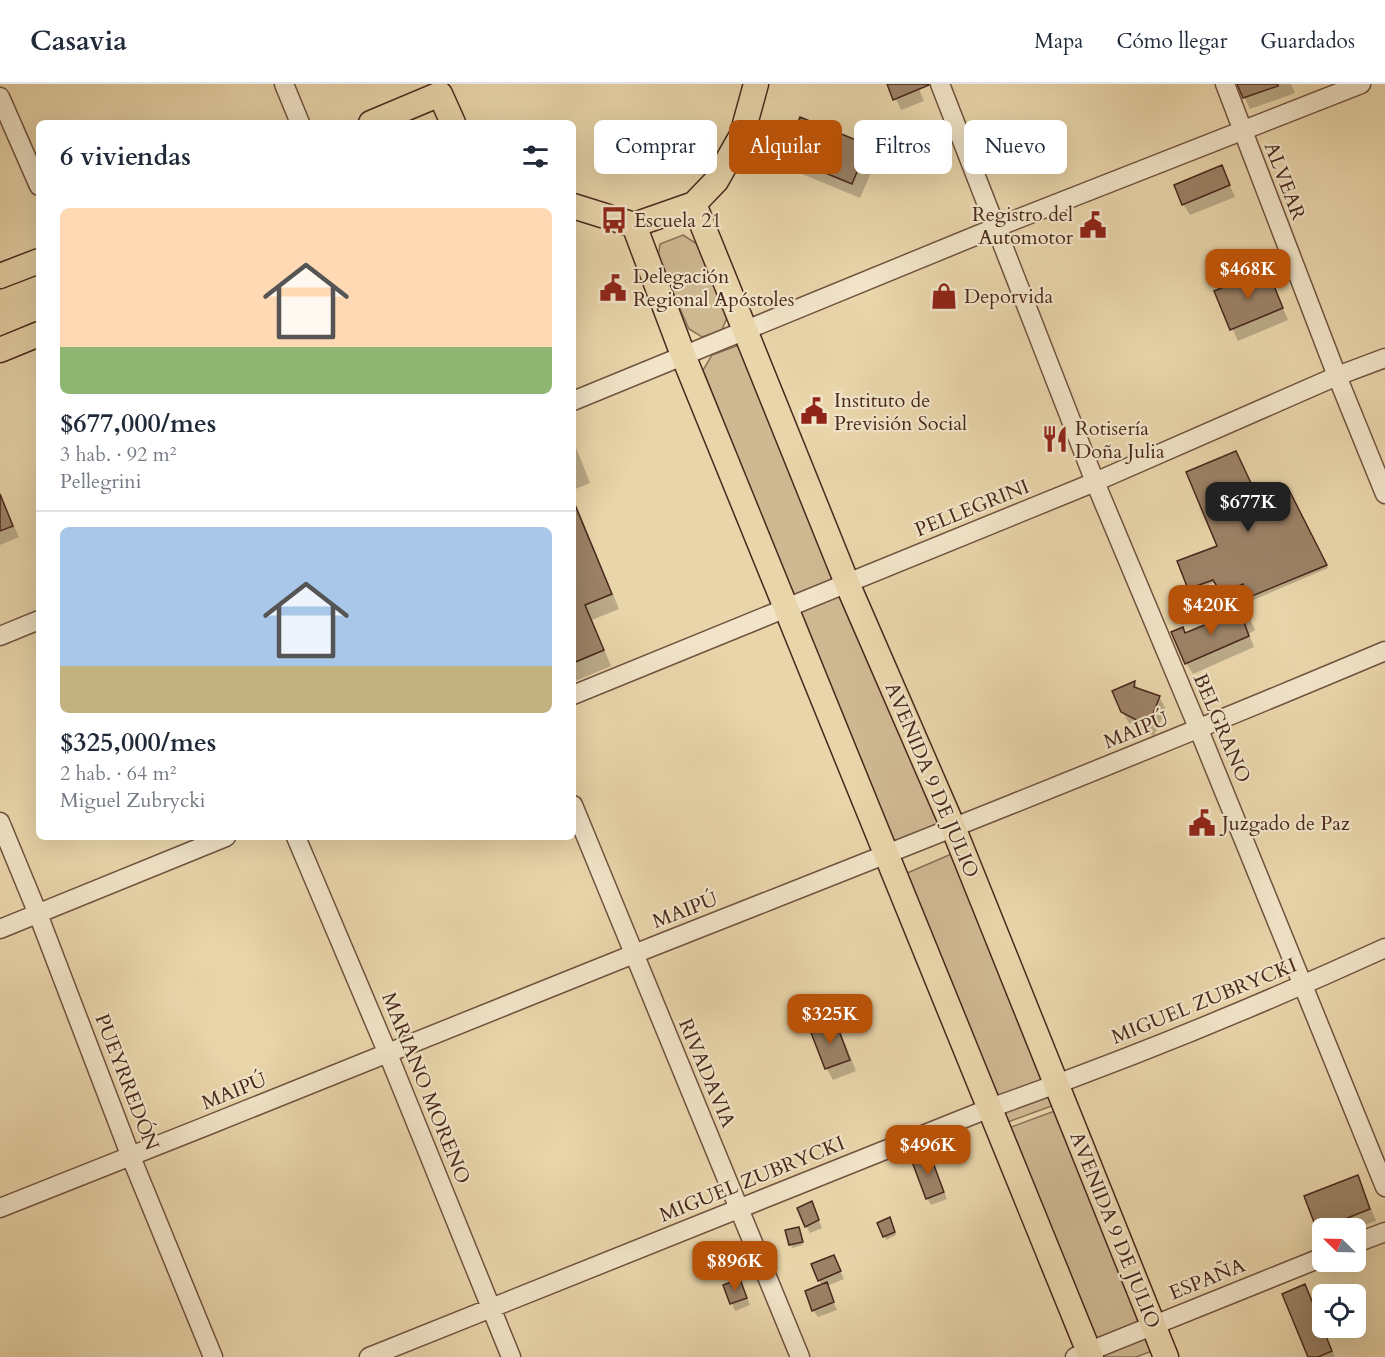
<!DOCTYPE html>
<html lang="es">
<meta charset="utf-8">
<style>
body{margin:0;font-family:Cardo,serif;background:#f6f6f7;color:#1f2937;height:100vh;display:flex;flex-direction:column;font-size:22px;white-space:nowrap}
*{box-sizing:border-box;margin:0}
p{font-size:20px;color:#747a83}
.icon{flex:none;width:33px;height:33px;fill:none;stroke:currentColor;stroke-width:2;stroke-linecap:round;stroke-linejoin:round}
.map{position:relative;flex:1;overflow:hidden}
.details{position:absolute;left:36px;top:36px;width:540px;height:720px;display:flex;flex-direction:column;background:#fff;border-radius:9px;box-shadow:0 6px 24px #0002}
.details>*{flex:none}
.guide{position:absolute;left:594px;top:36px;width:570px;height:54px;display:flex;gap:12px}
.needle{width:39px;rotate:293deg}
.controls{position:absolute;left:1312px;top:1134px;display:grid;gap:12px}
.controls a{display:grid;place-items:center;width:54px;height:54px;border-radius:9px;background:#fff;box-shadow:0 6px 24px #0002;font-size:30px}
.price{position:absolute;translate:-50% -51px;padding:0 14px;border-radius:12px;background:#b45309;color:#fff;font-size:20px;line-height:39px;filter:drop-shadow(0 2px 3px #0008)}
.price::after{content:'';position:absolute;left:50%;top:36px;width:18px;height:14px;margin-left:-9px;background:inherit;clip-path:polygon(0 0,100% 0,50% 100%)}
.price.selected{background:#222;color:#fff}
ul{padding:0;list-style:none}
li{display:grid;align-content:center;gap:12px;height:318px;padding:0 24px}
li+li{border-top:2px solid #e0e1e3}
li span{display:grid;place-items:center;height:186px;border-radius:9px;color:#555}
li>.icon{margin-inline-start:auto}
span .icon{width:108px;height:108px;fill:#fffc;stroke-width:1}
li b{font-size:26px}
h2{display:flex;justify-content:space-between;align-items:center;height:72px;padding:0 24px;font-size:26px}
.chip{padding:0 21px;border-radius:9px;background:#fff;box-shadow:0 6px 24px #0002;font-size:21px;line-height:54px}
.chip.selected{background:#b45309;color:#fff}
header{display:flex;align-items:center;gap:36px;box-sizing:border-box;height:84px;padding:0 30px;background:#fff;border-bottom:2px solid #e0e1e3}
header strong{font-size:28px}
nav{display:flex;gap:33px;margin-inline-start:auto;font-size:21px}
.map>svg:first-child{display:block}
</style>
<header>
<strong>Casavia</strong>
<nav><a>Mapa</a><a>Cómo llegar</a><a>Guardados</a></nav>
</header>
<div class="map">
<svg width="1385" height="1273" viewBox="0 0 1385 1273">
<rect width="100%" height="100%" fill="#e9d5aa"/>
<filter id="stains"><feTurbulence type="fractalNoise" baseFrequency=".00333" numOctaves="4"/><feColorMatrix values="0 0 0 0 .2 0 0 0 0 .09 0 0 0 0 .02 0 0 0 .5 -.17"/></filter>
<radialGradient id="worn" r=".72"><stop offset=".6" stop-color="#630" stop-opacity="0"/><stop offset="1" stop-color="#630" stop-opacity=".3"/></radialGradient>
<path fill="#ceb892" stroke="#8c7058" stroke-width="1.5" d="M 683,151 L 697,160 L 728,231 L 722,246 L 702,253 L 689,245 L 658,175 L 660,160 Z
M 742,260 L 846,494 L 794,515 L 703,286 L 712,271 Z
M 850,504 L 948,738 L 890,763 L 799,524 Z
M 956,768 L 1057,1020 L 994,1043 L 898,793 Z
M 1060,1025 L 1155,1266 L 1136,1273 L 1086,1273 L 995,1049 Z"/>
<path fill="#0003" d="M 889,0 L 917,0 L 924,17 L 901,26 Z
M 1238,0 L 1291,0 L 1295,9 L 1250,25 Z
M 867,62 L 876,77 L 860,114 L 795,87 L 786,71 Z
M 1222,83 L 1235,113 L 1190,131 L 1183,120 Z
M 1267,187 L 1288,236 L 1238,257 L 1216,208 Z
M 573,356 L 590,399 L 573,406 Z
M 1288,408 L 1328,484 L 1251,517 L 1245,503 L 1224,511 L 1216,498 L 1191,507 L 1189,504 L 1219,463 L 1258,418 Z
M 0,410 L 19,453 L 0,461 Z
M 573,413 L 619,525 L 592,536 L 611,582 L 573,598 Z
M 1245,525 L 1255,546 L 1249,550 L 1254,563 L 1193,590 L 1186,579 L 1186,551 Z
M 1134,598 L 1139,606 L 1159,613 L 1166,625 L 1154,652 L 1129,639 L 1122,627 Z
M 834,938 L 841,949 L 856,987 L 833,996 L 827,985 L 812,946 Z
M 932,1077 L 947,1115 L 931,1121 L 927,1114 Z
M 1357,1093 L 1363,1104 L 1376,1137 L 1356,1144 L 1323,1144 L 1323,1153 L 1318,1145 Z
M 815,1126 L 822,1144 L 810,1149 L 806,1142 Z
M 891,1138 L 896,1151 L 886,1156 L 879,1139 Z
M 787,1147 L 800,1148 L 803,1161 L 792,1164 Z
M 837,1180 L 844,1195 L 827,1202 L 837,1226 L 818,1233 L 813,1226 L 822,1202 L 819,1196 Z
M 740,1196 L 750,1221 L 735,1227 L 725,1202 Z
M 1304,1202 L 1311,1213 L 1335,1273 L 1309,1273 Z"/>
<path fill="#9c8266" stroke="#49281d" stroke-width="1.5" d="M 887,0 L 929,0 L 929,1 L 893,16 Z
M 1237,0 L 1278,0 L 1278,2 L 1243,14 Z
M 800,33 L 868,61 L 852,100 L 784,72 Z
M 1222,81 L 1230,101 L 1182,121 L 1174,101 Z
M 1267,185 L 1283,224 L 1230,246 L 1214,207 Z
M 1236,367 L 1259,416 L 1289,406 L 1327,481 L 1247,514 L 1243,500 L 1221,509 L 1213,496 L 1188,505 L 1177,477 L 1217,462 L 1186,388 Z
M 0,410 L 13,442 L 0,447 Z
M 573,416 L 612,510 L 585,521 L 604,566 L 573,579 Z
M 1246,524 L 1250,535 L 1244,538 L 1249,552 L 1185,580 L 1171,548 L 1183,543 L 1185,549 Z
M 1135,597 L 1134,603 L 1160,612 L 1148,642 L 1121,628 L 1112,607 Z
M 835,936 L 850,976 L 825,985 L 810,946 Z
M 929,1068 L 944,1108 L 926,1115 L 911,1075 Z
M 1358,1091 L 1370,1125 L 1317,1146 L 1304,1112 Z
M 812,1117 L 819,1136 L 805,1143 L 797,1124 Z
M 890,1133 L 895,1148 L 883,1153 L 877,1139 Z
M 799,1143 L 803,1158 L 789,1161 L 785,1146 Z
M 834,1171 L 841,1187 L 818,1197 L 811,1180 Z
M 740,1195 L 747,1214 L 730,1220 L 723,1201 Z
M 827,1198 L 834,1218 L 812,1227 L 805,1207 Z
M 1305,1200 L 1332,1267 L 1318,1273 L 1308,1273 L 1282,1210 Z"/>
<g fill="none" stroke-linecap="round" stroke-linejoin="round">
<defs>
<path id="minor" d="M 284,0 L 300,39
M 940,0 L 1095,398 L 1199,646 L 1385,1103
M 1225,0 L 1337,292 L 1385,410
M 0,13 L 39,102
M 573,317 L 997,143 L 1361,0
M 0,552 L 39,536
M 573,611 L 1095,398 L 1337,292 L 1385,274
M 573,721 L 800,1273
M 0,738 L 38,830 L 131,1073 L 213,1273
M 296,753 L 388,970 L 511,1273
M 0,845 L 226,753
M 0,1124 C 212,1041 422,954 634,870 C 885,771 1136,672 1385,567
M 1356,1159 L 1385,1148
M 369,1273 L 990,1024 C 1124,977 1256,923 1385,864
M 1075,1273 L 1323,1173"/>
<path id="major" d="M 440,10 L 453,39
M 371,39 L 440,10
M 694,120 L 847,499 L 953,743 L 1166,1273
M 573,122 L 634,141
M 634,141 L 683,271 L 1091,1273
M 634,141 L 694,120 L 716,97 L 742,51 L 756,0
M 0,192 L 39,177
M 0,266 L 39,250"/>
</defs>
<use href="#minor" stroke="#715340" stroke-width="21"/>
<use href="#major" stroke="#49281d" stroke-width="27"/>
<use href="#minor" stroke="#f1e4c8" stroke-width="18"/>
<use href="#major" stroke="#e9d5aa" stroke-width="24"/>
</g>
<defs>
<symbol id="bus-bare" viewBox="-9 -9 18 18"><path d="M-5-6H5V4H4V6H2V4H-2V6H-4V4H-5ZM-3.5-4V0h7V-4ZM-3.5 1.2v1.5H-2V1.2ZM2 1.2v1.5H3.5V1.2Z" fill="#8f2418" stroke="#f1e4c8" stroke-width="2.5" paint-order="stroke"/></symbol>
<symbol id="civic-bare" viewBox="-9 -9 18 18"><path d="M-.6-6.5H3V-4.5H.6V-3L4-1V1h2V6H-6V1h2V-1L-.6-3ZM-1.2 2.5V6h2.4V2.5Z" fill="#8f2418" stroke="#f1e4c8" stroke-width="2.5" paint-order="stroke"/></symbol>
<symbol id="shop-bare" viewBox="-9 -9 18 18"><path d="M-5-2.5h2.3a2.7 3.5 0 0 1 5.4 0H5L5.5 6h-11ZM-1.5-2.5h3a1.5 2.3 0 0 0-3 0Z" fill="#8f2418" stroke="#f1e4c8" stroke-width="2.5" paint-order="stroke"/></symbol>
<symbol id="restaurant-bare" viewBox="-9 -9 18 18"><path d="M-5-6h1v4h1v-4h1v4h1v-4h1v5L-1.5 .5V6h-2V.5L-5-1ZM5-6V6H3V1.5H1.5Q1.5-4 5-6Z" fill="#8f2418" stroke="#f1e4c8" stroke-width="2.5" paint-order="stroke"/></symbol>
</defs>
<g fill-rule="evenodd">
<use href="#bus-bare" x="595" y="117" width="38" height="38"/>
<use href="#civic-bare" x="1074" y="122" width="38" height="38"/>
<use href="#civic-bare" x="594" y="185" width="38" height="38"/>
<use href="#shop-bare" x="925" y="193" width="38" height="38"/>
<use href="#civic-bare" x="795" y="308" width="38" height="38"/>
<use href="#restaurant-bare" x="1036" y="336" width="38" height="38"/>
<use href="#civic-bare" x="1183" y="720" width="38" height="38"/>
</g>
<g text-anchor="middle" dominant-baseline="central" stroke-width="4.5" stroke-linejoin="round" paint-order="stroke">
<g font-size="20" fill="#49281d" stroke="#f1e4c8">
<text transform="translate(1285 97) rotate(69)">ALVEAR</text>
<text transform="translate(972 424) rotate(-22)">PELLEGRINI</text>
<text transform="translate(1222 644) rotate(67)">BELGRANO</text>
<text transform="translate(1136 646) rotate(-22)">MAIPÚ</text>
<text transform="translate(932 696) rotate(67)">AVENIDA 9 DE JULIO</text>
<text transform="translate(685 826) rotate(-21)">MAIPÚ</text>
<text transform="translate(1204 917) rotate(-22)">MIGUEL ZUBRYCKI</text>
<text transform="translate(707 989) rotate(67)">RIVADAVIA</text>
<text transform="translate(127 998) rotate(69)">PUEYRREDÓN</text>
<text transform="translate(426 1004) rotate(68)">MARIANO MORENO</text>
<text transform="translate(234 1007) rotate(-22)">MAIPÚ</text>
<text transform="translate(752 1095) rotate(-22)">MIGUEL ZUBRYCKI</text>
<text transform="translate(1115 1146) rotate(68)">AVENIDA 9 DE JULIO</text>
<text transform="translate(1207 1195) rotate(-22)">ESPAÑA</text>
</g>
<g font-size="20" fill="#49281d" stroke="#f1e4c8" text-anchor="start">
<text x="1073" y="130" text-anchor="end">Registro del<tspan x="1073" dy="23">Automotor</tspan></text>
<text x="634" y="136">Escuela 21</text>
<text x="633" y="192">Delegación<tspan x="633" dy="23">Regional Apóstoles</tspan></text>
<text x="964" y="212">Deporvida</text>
<text x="834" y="316">Instituto de<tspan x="834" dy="23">Previsión Social</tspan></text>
<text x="1075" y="344">Rotisería<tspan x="1075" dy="23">Doña Julia</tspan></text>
<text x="1222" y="739">Juzgado de Paz</text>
</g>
</g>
<rect width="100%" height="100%" filter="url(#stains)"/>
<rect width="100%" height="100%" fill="url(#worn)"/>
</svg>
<div class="controls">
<a><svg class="needle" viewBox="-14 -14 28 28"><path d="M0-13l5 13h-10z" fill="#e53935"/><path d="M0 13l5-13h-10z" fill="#747a83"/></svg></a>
<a><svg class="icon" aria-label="locate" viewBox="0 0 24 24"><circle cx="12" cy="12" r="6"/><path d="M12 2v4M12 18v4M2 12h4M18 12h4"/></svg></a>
</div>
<b class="price" style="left:1248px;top:216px">$468K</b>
<b class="price selected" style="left:1248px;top:449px">$677K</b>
<b class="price" style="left:1211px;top:552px">$420K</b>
<b class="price" style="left:830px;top:961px">$325K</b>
<b class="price" style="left:928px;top:1092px">$496K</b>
<b class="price" style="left:735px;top:1208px">$896K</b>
<div class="guide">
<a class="chip">Comprar</a>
<a class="chip selected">Alquilar</a>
<a class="chip">Filtros</a>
<a class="chip">Nuevo</a>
</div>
<section class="details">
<h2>6 viviendas<svg class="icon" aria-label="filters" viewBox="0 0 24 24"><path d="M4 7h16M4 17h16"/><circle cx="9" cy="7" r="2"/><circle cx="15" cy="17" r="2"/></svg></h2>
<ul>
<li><span style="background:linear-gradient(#ffd9b3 75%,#8fb573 0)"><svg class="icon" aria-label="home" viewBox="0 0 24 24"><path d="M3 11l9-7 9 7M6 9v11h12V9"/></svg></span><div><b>$677,000/mes</b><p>3 hab. · 92 m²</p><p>Pellegrini</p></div></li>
<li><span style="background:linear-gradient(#a9c7e8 75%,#c2b280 0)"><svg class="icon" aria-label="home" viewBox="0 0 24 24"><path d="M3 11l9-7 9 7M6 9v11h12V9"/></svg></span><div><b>$325,000/mes</b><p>2 hab. · 64 m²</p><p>Miguel Zubrycki</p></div></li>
</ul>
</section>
</div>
